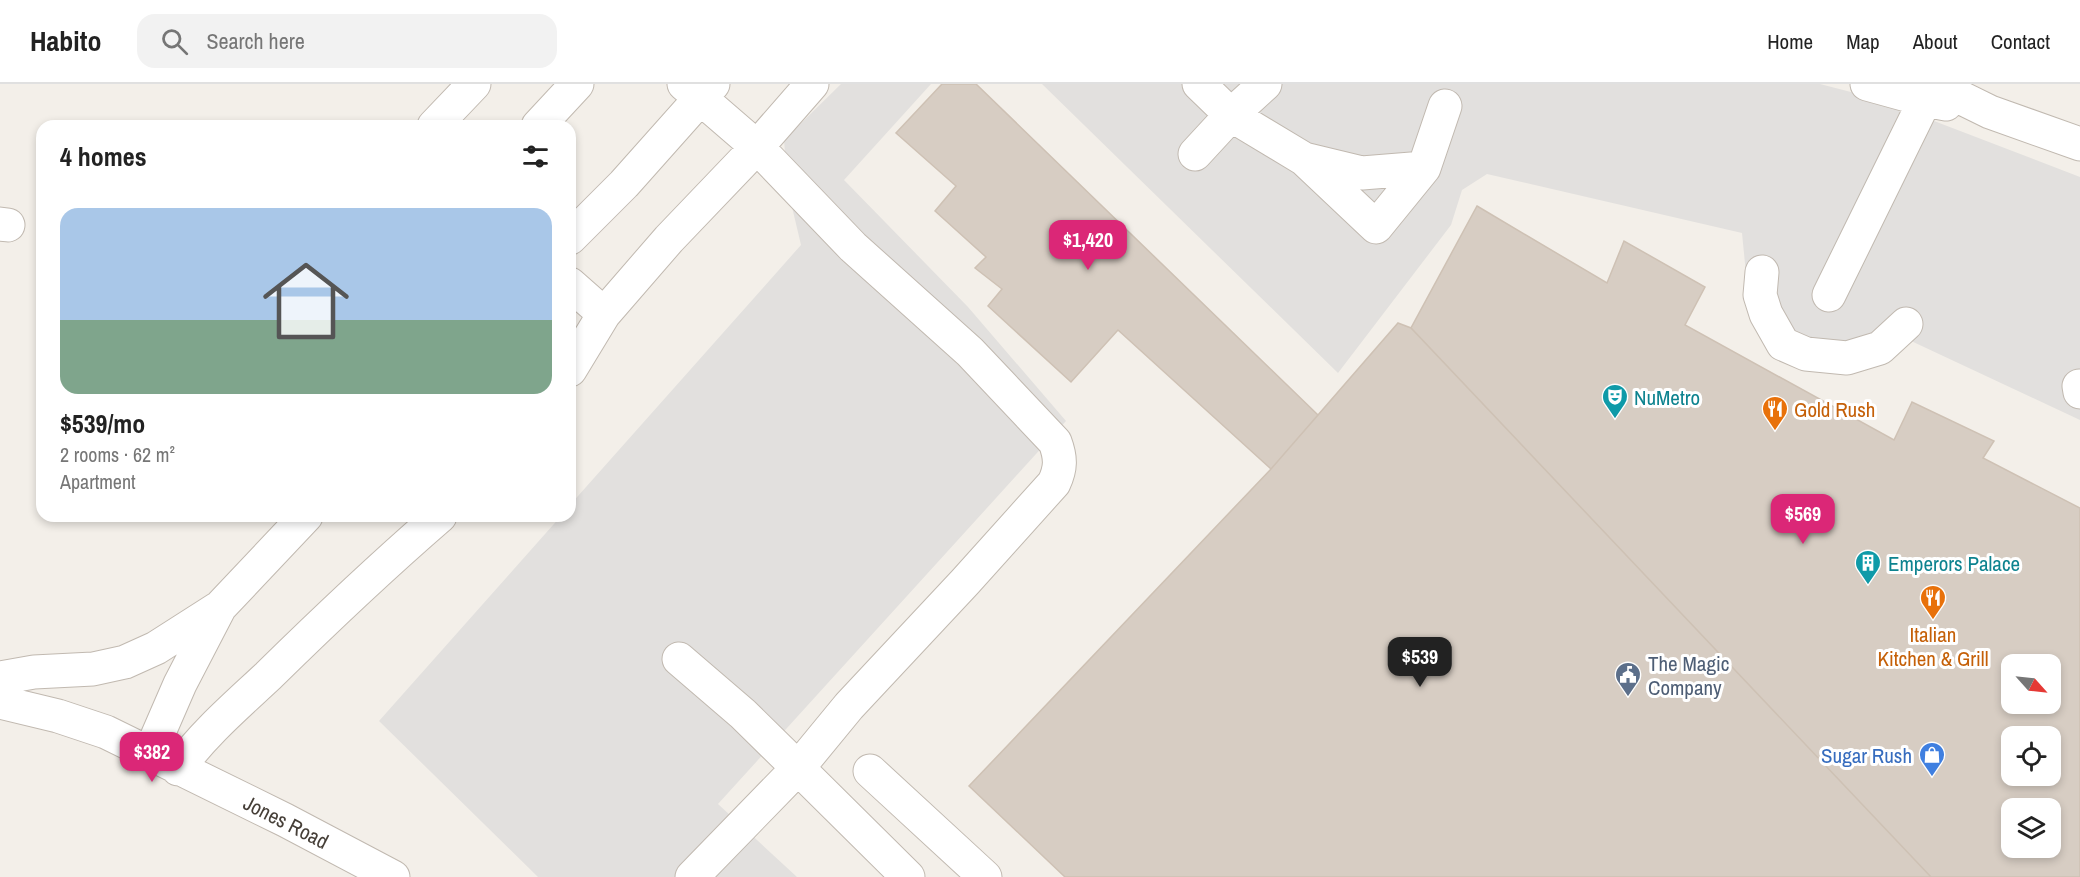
<!DOCTYPE html>
<meta charset="utf-8">
<style>
body{margin:0;font-family:"Archivo Narrow",sans-serif;background:#f2f2f2;color:#222;height:100vh;display:flex;flex-direction:column;font-size:22px;white-space:nowrap}
*{box-sizing:border-box;margin:0}
p{font-size:20px;color:#767676}
.icon{flex:none;width:33px;height:33px;fill:none;stroke:currentColor;stroke-width:2;stroke-linecap:round;stroke-linejoin:round}
.map{position:relative;flex:1;overflow:hidden}
.panel{position:absolute;left:36px;top:36px;width:540px;height:402px;display:flex;flex-direction:column;background:#fff;border-radius:18px;box-shadow:0 3px 9px #0003}
.panel>*{flex:none}
.needle{width:39px;rotate:117deg}
.fabs{position:absolute;left:2001px;top:570px;display:grid;gap:12px}
.fabs a{display:grid;place-items:center;width:60px;height:60px;border-radius:12px;background:#fff;box-shadow:0 3px 9px #0003;font-size:30px}
.price{position:absolute;translate:-50% -51px;padding:0 14px;border-radius:12px;background:#db2777;color:#fff;font-size:20px;line-height:39px;filter:drop-shadow(0 2px 3px #0008)}
.price::after{content:'';position:absolute;left:50%;top:36px;width:18px;height:14px;margin-left:-9px;background:inherit;clip-path:polygon(0 0,100% 0,50% 100%)}
.price.on{background:#222;color:#fff}
ul{padding:0;list-style:none}
li{display:grid;align-content:center;gap:12px;height:318px;padding:0 24px}
li span{display:grid;place-items:center;height:186px;border-radius:18px;color:#555}
li>.icon{margin-inline-start:auto}
span .icon{width:108px;height:108px;fill:#fffc;stroke-width:1}
li b{font-size:26px}
h2{display:flex;justify-content:space-between;align-items:center;height:72px;padding:0 24px;font-size:26px}
header{display:flex;align-items:center;gap:36px;box-sizing:border-box;height:84px;padding:0 30px;background:#fff;border-bottom:2px solid #e0e0e0}
header strong{font-size:28px}
nav{display:flex;gap:33px;margin-inline-start:auto;font-size:21px}
.search{width:420px;height:54px;background:#f2f2f2;display:flex;align-items:center;gap:15px;box-sizing:border-box;padding:0 21px;border-radius:18px;color:#767676;font-size:22px}
.map>svg:first-child{display:block}
</style>
<header>
<strong>Habito</strong>
<div class="search"><svg class="icon" aria-label="search" viewBox="0 0 24 24"><circle cx="10" cy="10" r="6"/><path d="M15 15l6 6"/></svg>Search here</div>
<nav><a>Home</a><a>Map</a><a>About</a><a>Contact</a></nav>
</header>
<div class="map">
<svg width="2080" height="793" viewBox="0 0 2080 793">
<rect width="100%" height="100%" fill="#f3efe9"/>
<path fill="#e2e0de" d="M 841,0 L 931,0 L 844,96 L 968,223 L 1066,337 L 718,720 L 797,793 L 538,793 L 379,637 L 561,432 L 570,432 L 570,421 L 801,161 L 788,106 L 784,56 Z
M 1042,0 L 1820,0 L 1874,14 L 2080,93 L 2080,336 L 1909,256 L 1798,282 L 1747,200 L 1742,149 L 1487,90 L 1462,106 L 1451,141 L 1338,289 Z"/>
<path fill="#d7cdc3" stroke="#cec1b4" stroke-width="1.5" fill-rule="evenodd" d="M 942,0 L 976,0 L 1318,331 L 1271,385 L 1118,246 L 1071,298 L 988,222 L 1002,205 L 975,184 L 986,173 L 935,127 L 956,102 L 896,49 Z
M 1477,122 L 1607,199 L 1624,157 L 1705,203 L 1685,241 L 1894,356 L 1912,318 L 1994,357 L 1983,374 L 2080,424 L 2080,793 L 1931,793 L 1411,244 ZM 2012,580 L 2050,580 L 2050,620 L 2012,620 ZM 2012,652 L 2050,652 L 2050,692 L 2012,692 ZM 2012,724 L 2050,724 L 2050,764 L 2012,764 Z
M 1398,239 L 1411,244 L 1931,793 L 1065,793 L 969,702 L 1271,385 Z"/>
<g fill="none" stroke-linecap="round" stroke-linejoin="round">
<defs>
<path id="minor" d="M 684,0 L 757,63 L 853,163 L 970,268 L 1055,358 C 1061,374 1061,384 1054,399 L 965,498 L 849,622 L 798,684 L 908,793
M 1199,0 L 1231,31 L 1304,75 L 1362,89 L 1424,84
M 1867,0 L 1925,16 L 1946,20
M 1933,0 L 1990,28 L 2080,60
M 434,42 L 474,0
M 538,42 L 577,0
M 1195,70 L 1231,31 L 1265,0
M 1305,76 L 1376,143 L 1424,84 L 1445,22
M 0,140 L 8,141
M 570,154 L 624,100 L 713,0
M 1762,188 L 1760,211 L 1766,230 L 1783,260 L 1806,270 L 1847,274 L 1880,264 L 1906,240
M 570,200 L 604,230
M 1829,211 L 1925,16 L 1931,0
M 570,286 L 604,230 L 669,155 L 757,63 L 812,0
M 2079,302 L 2080,308
M 679,575 L 743,630 L 798,684 L 692,793
M 0,594 L 34,588 L 93,585 L 125,578 L 156,564 L 217,525
M 0,618 L 58,632 L 106,648 L 285,736 L 393,793
M 150,669 L 180,600 L 220,523 L 306,432
M 178,685 C 203,650 237,621 268,592 C 324,537 381,483 440,432
M 870,687 L 985,793"/>
</defs>
<use href="#minor" stroke="#c1b9b0" stroke-width="35"/>
<use href="#minor" stroke="#fff" stroke-width="33"/>
</g>
<defs>
<symbol id="theatre-pin" viewBox="-11 -11 22 30"><path d="M0 17L-7.5 6A9.5 9.5 0 1 1 7.5 6Z" fill="#0f9aa8" stroke="#fff"/><path d="M-5-5.5Q0-4 5-5.5V0Q5 5 0 6Q-5 5-5 0ZM-3.3-2.5H-1v1.5H-3.3ZM1-2.5H3.3v1.5H1ZM-2.8 1Q0 5.5 2.8 1Z" fill="#fff"/></symbol>
<symbol id="restaurant-pin" viewBox="-11 -11 22 30"><path d="M0 17L-7.5 6A9.5 9.5 0 1 1 7.5 6Z" fill="#e8710a" stroke="#fff"/><path d="M-5-6h1v4h1v-4h1v4h1v-4h1v5L-1.5 .5V6h-2V.5L-5-1ZM5-6V6H3V1.5H1.5Q1.5-4 5-6Z" fill="#fff"/></symbol>
<symbol id="building-pin" viewBox="-11 -11 22 30"><path d="M0 17L-7.5 6A9.5 9.5 0 1 1 7.5 6Z" fill="#0f9aa8" stroke="#fff"/><path d="M-4-6H4V6H1V3H-1V6H-4ZM-2.5-4.3h1.7v1.8h-1.7ZM.8-4.3h1.7v1.8H.8ZM-2.5-1h1.7V.8h-1.7ZM.8-1h1.7V.8H.8Z" fill="#fff"/></symbol>
<symbol id="civic-pin" viewBox="-11 -11 22 30"><path d="M0 17L-7.5 6A9.5 9.5 0 1 1 7.5 6Z" fill="#5c6f8a" stroke="#fff"/><path d="M-.6-6.5H3V-4.5H.6V-3L4-1V1h2V6H-6V1h2V-1L-.6-3ZM-1.2 2.5V6h2.4V2.5Z" fill="#fff"/></symbol>
<symbol id="shop-pin" viewBox="-11 -11 22 30"><path d="M0 17L-7.5 6A9.5 9.5 0 1 1 7.5 6Z" fill="#3f7fe0" stroke="#fff"/><path d="M-5-2.5h2.3a2.7 3.5 0 0 1 5.4 0H5L5.5 6h-11ZM-1.5-2.5h3a1.5 2.3 0 0 0-3 0Z" fill="#fff"/></symbol>
</defs>
<g fill-rule="evenodd">
<use href="#theatre-pin" x="1600" y="298" width="30" height="40"/>
<use href="#restaurant-pin" x="1760" y="310" width="30" height="40"/>
<use href="#building-pin" x="1853" y="464" width="30" height="40"/>
<use href="#restaurant-pin" x="1918" y="499" width="30" height="40"/>
<use href="#civic-pin" x="1613" y="576" width="30" height="40"/>
<use href="#shop-pin" x="1917" y="656" width="30" height="40"/>
</g>
<g text-anchor="middle" dominant-baseline="central" stroke-width="6" stroke-linejoin="round" paint-order="stroke">
<g font-size="21" fill="#0d838f" stroke="#fff" text-anchor="start">
<text x="1634" y="313">NuMetro</text>
<text x="1888" y="479">Emperors Palace</text>
</g>
<g font-size="21" fill="#c56008" stroke="#fff" text-anchor="start">
<text x="1794" y="325">Gold Rush</text>
<text x="1933" y="550" text-anchor="middle">Italian<tspan x="1933" dy="24">Kitchen &amp; Grill</tspan></text>
</g>
<g font-size="21" fill="#4e5e75" stroke="#fff" text-anchor="start">
<text x="1648" y="579">The Magic<tspan x="1648" dy="24">Company</tspan></text>
</g>
<g font-size="21" fill="#366cbe" stroke="#fff" text-anchor="end">
<text x="1912" y="671">Sugar Rush</text>
</g>
<g font-size="21" fill="#463f38" stroke="#fff">
<text transform="translate(286 738) rotate(27)">Jones Road</text>
</g>
</g>
</svg>
<div class="fabs">
<a><svg class="needle" viewBox="-14 -14 28 28"><path d="M0-13l5 13h-10z" fill="#e53935"/><path d="M0 13l5-13h-10z" fill="#767676"/></svg></a>
<a><svg class="icon" aria-label="locate" viewBox="0 0 24 24"><circle cx="12" cy="12" r="6"/><path d="M12 2v4M12 18v4M2 12h4M18 12h4"/></svg></a>
<a><svg class="icon" aria-label="layers" viewBox="0 0 24 24"><path d="M12 4l9 5-9 5-9-5zM3 14l9 5 9-5"/></svg></a>
</div>
<b class="price" style="left:1088px;top:187px">$1,420</b>
<b class="price" style="left:1803px;top:461px">$569</b>
<b class="price on" style="left:1420px;top:604px">$539</b>
<b class="price" style="left:152px;top:699px">$382</b>
<section class="panel">
<h2>4 homes<svg class="icon" aria-label="filters" viewBox="0 0 24 24"><path d="M4 7h16M4 17h16"/><circle cx="9" cy="7" r="2"/><circle cx="15" cy="17" r="2"/></svg></h2>
<ul>
<li><span style="background:linear-gradient(#a9c7e8 60%,#7fa58c 0)"><svg class="icon" aria-label="home" viewBox="0 0 24 24"><path d="M3 11l9-7 9 7M6 9v11h12V9"/></svg></span><div><b>$539/mo</b><p>2 rooms · 62 m²</p><p>Apartment</p></div></li>
</ul>
</section>
</div>
